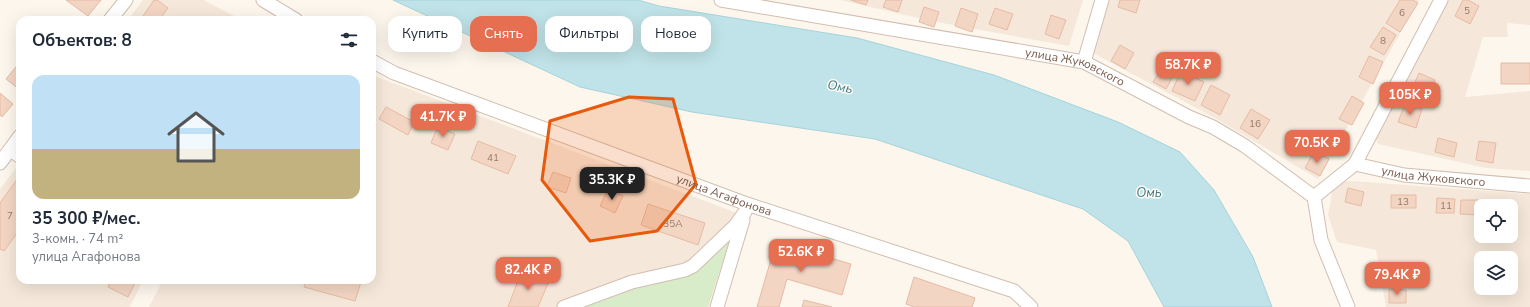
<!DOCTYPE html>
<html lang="ru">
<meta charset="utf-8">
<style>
body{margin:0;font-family:"Nunito Sans",sans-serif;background:#f6f6f7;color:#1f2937;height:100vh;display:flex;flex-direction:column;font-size:15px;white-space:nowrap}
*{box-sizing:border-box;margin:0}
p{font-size:13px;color:#747a83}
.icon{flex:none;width:22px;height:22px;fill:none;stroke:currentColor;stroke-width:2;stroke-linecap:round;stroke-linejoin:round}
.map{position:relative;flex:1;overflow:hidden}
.sheet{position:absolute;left:16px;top:16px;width:360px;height:268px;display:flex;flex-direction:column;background:#fff;border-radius:12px;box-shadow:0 4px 16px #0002}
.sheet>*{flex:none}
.guide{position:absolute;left:388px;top:16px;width:380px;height:36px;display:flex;gap:8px}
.fabs{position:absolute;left:1474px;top:199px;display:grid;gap:8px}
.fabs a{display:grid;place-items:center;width:44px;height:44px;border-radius:8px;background:#fff;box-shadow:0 4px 16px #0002;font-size:20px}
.price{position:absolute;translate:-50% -34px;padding:0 9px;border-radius:8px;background:#e76f51;color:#fff;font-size:13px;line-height:26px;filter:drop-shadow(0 1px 2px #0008)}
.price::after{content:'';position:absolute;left:50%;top:24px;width:12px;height:9px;margin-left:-6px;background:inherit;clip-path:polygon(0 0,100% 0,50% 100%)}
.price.selected{background:#222;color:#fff}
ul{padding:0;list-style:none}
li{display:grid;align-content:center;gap:8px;height:212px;padding:0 16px}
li+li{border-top:1px solid #e0e1e3}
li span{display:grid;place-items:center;height:124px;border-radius:12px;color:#555}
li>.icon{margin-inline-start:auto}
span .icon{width:72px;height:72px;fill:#fffc;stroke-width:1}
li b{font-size:17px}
h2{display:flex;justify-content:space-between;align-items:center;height:48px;padding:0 16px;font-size:17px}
.pill{padding:0 14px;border-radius:12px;background:#fff;box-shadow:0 4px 16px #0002;font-size:14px;line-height:36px}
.pill.selected{background:#e76f51;color:#fff}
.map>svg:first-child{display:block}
</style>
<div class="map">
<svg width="1530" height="307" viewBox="0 0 1530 307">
<rect width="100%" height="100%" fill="#fdf6ec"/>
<path fill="#f5e8da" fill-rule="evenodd" d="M 143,0 L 203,0 L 242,20 L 128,20 Z
M 840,0 L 1083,0 L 1069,46 L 931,21 Z
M 1109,0 L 1419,0 L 1318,179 L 1215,118 L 1091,52 Z
M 1448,0 L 1530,0 L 1530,25 L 1507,23 L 1508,37 L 1483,37 L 1465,97 L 1530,91 L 1530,171 L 1486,168 L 1378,144 L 1372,132 L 1396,85 Z
M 372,75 L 737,213 L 727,230 L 687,267 L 560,307 L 149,307 L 163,280 L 372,280 Z
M 20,163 L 20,280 L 143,280 L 130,307 L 0,307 L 0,189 Z
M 1351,181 L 1530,194 L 1530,307 L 1386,307 L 1376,250 L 1337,242 L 1328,215 L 1334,182 ZM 1481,206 L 1511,206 L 1511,236 L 1481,236 ZM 1481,258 L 1511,258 L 1511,288 L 1481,288 Z"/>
<path fill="#d8ecc9" d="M 732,233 L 708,307 L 576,307 L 638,284 L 689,272 Z"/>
<path fill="#bfe3e8" stroke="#a5d3da" d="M 393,0 L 638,0 L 659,6 L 857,38 L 994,75 L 1118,122 L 1180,152 L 1214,190 L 1253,257 L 1272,307 L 1164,307 L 1128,241 L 1083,209 L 875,139 L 692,112 L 580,87 Z"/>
<path fill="#f3d5c3" stroke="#e6bba3" d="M 66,0 L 101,0 L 88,16 Z
M 154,0 L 157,0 L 168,8 L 159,20 L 142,20 L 141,19 Z
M 851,0 L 868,0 L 866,5 Z
M 886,0 L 902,0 L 898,12 L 883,7 Z
M 1120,0 L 1140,0 L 1136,13 L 1118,7 Z
M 1400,0 L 1413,0 L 1418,3 L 1400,32 L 1386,23 Z
M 1463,0 L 1468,0 L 1479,6 L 1470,24 L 1455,16 Z
M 924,7 L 939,12 L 934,27 L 919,22 Z
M 961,8 L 978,14 L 972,32 L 955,26 Z
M 995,8 L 1013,14 L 1007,30 L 989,24 Z
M 1051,15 L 1066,20 L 1059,39 L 1045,34 Z
M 1383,27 L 1396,35 L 1384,55 L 1370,47 Z
M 1120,45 L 1134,53 L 1125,69 L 1111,61 Z
M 1369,56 L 1383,62 L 1373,84 L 1359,77 Z
M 20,62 L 20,90 L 6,79 Z
M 1501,63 L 1530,63 L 1530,84 L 1501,84 Z
M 1162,67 L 1174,74 L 1166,89 L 1153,82 Z
M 1181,71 L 1204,82 L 1195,101 L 1172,91 Z
M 1419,73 L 1435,80 L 1428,96 L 1412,89 Z
M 1211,85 L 1230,95 L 1220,115 L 1201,105 Z
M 0,93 L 13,104 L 2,117 L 0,115 Z
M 1352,96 L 1364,103 L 1352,125 L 1339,119 Z
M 1405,104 L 1422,109 L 1416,128 L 1398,122 Z
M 386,107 L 414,122 L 408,135 L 379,119 Z
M 1251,109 L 1270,120 L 1258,139 L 1240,128 Z
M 438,126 L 455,134 L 448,150 L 431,143 Z
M 1329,131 L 1342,139 L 1332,156 L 1319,148 Z
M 1438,138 L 1457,143 L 1454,157 L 1435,152 Z
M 478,141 L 516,156 L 508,174 L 471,159 Z
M 1479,141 L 1496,143 L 1493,163 L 1476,160 Z
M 1314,151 L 1329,159 L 1320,176 L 1305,168 Z
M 553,172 L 571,178 L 566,193 L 547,187 Z
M 18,178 L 20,180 L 20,229 L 4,251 L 0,249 L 0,203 Z
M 1348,188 L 1364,192 L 1361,206 L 1345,202 Z
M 608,189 L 623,196 L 615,213 L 600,206 Z
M 1391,195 L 1416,195 L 1416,208 L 1391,208 Z
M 1437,198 L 1455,199 L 1454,213 L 1436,213 Z
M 1461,200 L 1479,200 L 1478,215 L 1460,214 Z
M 1490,201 L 1509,202 L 1509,206 L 1490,206 Z
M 648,204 L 705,223 L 698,245 L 641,225 Z
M 776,242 L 851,264 L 842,295 L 787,279 L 779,307 L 757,307 Z
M 522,270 L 549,281 L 538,307 L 508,307 Z
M 914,277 L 975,298 L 972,307 L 914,307 L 906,304 Z
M 111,280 L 129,280 L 135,283 L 128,297 L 108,287 Z
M 306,280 L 352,280 L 361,282 L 355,301 L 304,287 Z
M 1389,289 L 1406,290 L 1406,303 L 1389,303 Z
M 804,300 L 832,307 L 802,307 Z"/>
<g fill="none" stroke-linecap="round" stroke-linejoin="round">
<defs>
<path id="service" d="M 8,152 L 20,160"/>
<g id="minor">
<path d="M 263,0 L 296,20"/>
<path id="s1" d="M 721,0 L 1084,62 L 1189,117 L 1213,127 L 1245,146 L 1314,197 L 1355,164 L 1404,175 L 1530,186"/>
<path d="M 110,20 L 126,0"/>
<path id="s2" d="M 372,61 L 394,73 L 747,204 L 1014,291 L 1031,307"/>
<path d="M 1084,62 L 1102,0"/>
<path d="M 0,163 L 20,136"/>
<path d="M 1355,164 L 1441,0"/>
<path d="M 1314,197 L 1321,240 L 1348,307"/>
<path d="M 564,307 L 632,282 L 685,270 L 693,266 L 735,226 L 745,212"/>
<path d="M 717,307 L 743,220"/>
</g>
</defs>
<use href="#service" stroke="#d1beb0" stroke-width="9"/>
<use href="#minor" stroke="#d1beb0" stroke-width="15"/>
<use href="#service" stroke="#fff" stroke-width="7"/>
<use href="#minor" stroke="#fff" stroke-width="13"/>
</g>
<path fill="#e8590c" fill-opacity="0.2" stroke="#e8590c" stroke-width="3" stroke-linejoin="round" d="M 629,97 L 673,99 L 696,184 L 657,231 L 590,241 L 542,180 L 550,121 Z"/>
<g text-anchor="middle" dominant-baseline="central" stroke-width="3" stroke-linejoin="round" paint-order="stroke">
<g font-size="10" fill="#987a6a">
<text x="1467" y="11">5</text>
<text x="1402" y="13">6</text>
<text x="1383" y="41">8</text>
<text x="1255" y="124">16</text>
<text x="493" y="158">41</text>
<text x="1403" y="202">13</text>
<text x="1446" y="206">11</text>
<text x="10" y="216">7</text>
<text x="673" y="224">35А</text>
</g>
<g font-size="12" fill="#7a5c4d" stroke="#fffaf3">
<text stroke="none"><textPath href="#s1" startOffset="361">улица Жуковского</textPath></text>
<text stroke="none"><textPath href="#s1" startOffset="768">улица Жуковского</textPath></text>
<text stroke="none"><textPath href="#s2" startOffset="377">улица Агафонова</textPath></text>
</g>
<g font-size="13" font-style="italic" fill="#437c86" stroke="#fffaf3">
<text transform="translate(840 87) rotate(11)">Омь</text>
<text x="1149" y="193">Омь</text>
</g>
</g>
</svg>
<div class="fabs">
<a><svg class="icon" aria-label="locate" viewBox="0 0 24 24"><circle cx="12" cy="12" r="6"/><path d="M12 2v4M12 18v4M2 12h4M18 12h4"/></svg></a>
<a><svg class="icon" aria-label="layers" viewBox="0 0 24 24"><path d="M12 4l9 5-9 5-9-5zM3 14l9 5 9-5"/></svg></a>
</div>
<b class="price" style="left:1188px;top:86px">58.7K ₽</b>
<b class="price" style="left:1410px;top:116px">105K ₽</b>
<b class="price" style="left:443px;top:138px">41.7K ₽</b>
<b class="price" style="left:1317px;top:164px">70.5K ₽</b>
<b class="price selected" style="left:612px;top:201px">35.3K ₽</b>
<b class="price" style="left:801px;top:273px">52.6K ₽</b>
<b class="price" style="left:528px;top:291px">82.4K ₽</b>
<b class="price" style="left:1397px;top:296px">79.4K ₽</b>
<div class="guide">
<a class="pill">Купить</a>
<a class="pill selected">Снять</a>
<a class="pill">Фильтры</a>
<a class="pill">Новое</a>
</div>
<section class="sheet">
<h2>Объектов: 8<svg class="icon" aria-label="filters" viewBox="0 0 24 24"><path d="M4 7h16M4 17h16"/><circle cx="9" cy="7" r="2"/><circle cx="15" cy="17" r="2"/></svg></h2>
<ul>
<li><span style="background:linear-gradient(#bfe0f5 60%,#c2b280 0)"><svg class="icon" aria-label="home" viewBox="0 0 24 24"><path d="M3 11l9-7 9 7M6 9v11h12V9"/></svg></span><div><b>35 300 ₽/мес.</b><p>3-комн. · 74 m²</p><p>улица Агафонова</p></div></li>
</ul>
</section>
</div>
